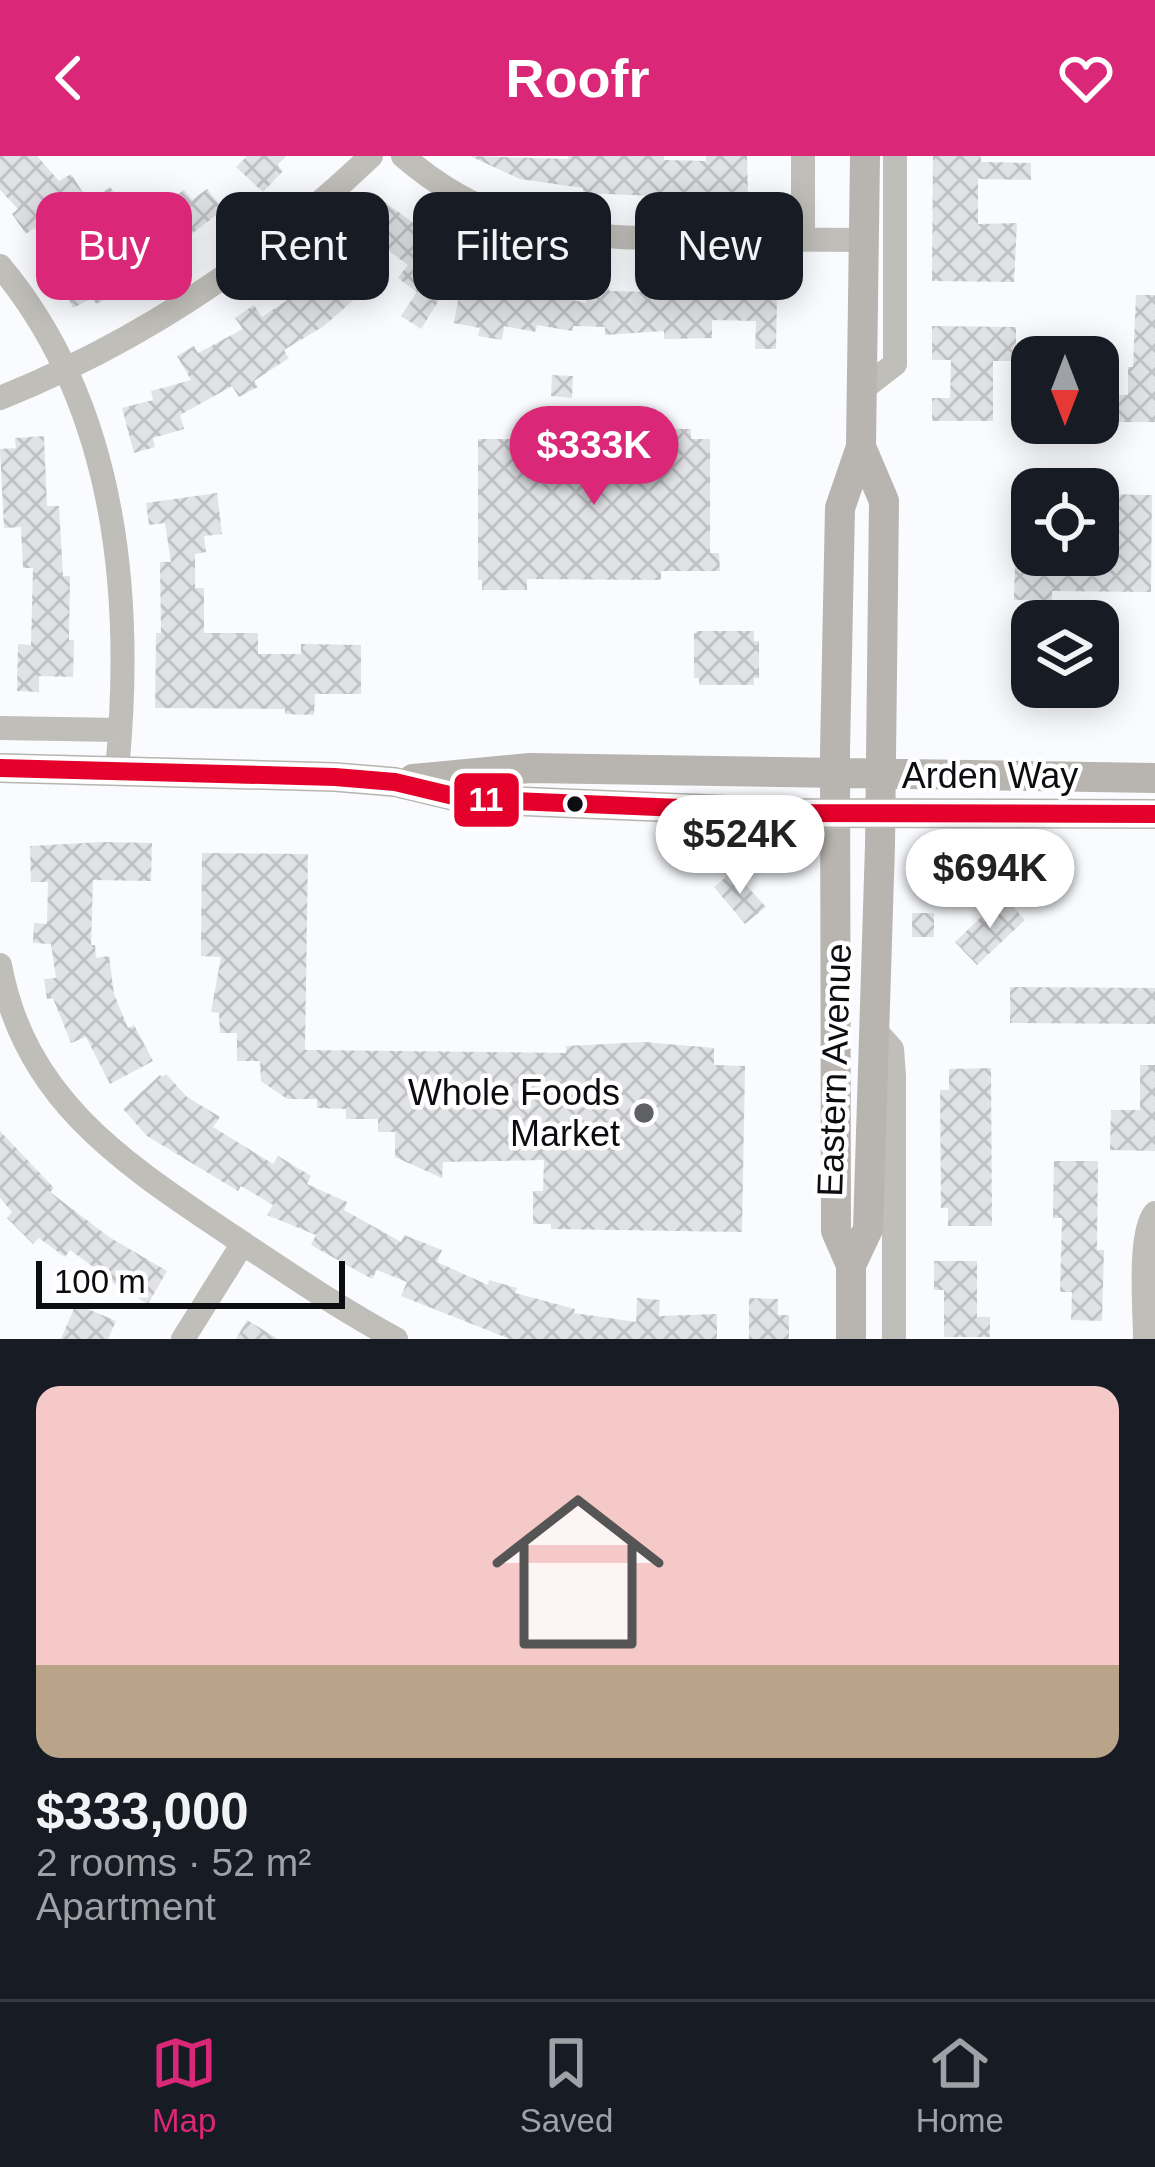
<!DOCTYPE html>
<meta charset="utf-8">
<style>
body{margin:0;font-family:Arial,sans-serif;background:#20242c;color:#f1f3f6;height:100vh;display:flex;flex-direction:column;font-size:45px;white-space:nowrap}
*{box-sizing:border-box;margin:0}
p{font-size:39px;color:#9ea1a6}
.icon{flex:none;width:66px;height:66px;fill:none;stroke:currentColor;stroke-width:2;stroke-linecap:round;stroke-linejoin:round}
.map{position:relative;height:1183px;overflow:hidden}
.drawer{display:flex;flex-direction:column;background:#171b24;flex:1}
.drawer>*{flex:none}
.hud{position:absolute;left:36px;top:36px;width:1083px;height:108px;display:flex;gap:24px}
.needle{width:78px;rotate:180deg}
.tools{position:absolute;left:1011px;top:180px;display:grid;gap:24px}
.tools a{display:grid;place-items:center;width:108px;height:108px;border-radius:24px;background:#171b24;box-shadow:0 6px 30px #0003;font-size:60px}
.scale{position:absolute;left:36px;bottom:30px;width:309px;box-sizing:border-box;padding-left:12px;border:6px solid #0c0d11;border-top:0;font-size:33px;line-height:42px;white-space:nowrap;color:#0c0d11;-webkit-text-stroke:9px #fff;paint-order:stroke}
.price{position:absolute;translate:-50% -102px;padding:0 27px;border-radius:42px;background:#fff;color:#222;font-size:39px;line-height:78px;filter:drop-shadow(0 3px 6px #0008)}
.price::after{content:'';position:absolute;left:50%;top:72px;width:36px;height:27px;margin-left:-18px;background:inherit;clip-path:polygon(0 0,100% 0,50% 100%)}
.price.on{background:#db2777;color:#fff}
ul{padding:0;list-style:none}
li{display:grid;align-content:center;gap:24px;height:636px;padding:0 36px}
li span{display:grid;place-items:center;height:372px;border-radius:24px;color:#555}
li>.icon{margin-inline-start:auto}
span .icon{width:216px;height:216px;fill:#fffc;stroke-width:1}
li b{font-size:51px}
.tag{padding:0 42px;border-radius:24px;background:#171b24;box-shadow:0 6px 30px #0003;font-size:42px;line-height:108px}
.tag.on{background:#db2777;color:#fff}
header{display:flex;justify-content:space-between;align-items:center;height:156px;padding:0 36px;background:#db2777;color:#fff;font-size:54px;font-weight:700}
.dock{display:flex;justify-content:space-around;align-items:center;height:168px;border-top:3px solid #363941;background:#171b24;font-size:33px;color:#9ea1a6}
.dock a{display:grid;justify-items:center;gap:6px}
.dock .on{color:#db2777}
.map>svg:first-child{display:block}
</style>
<header><svg class="icon" aria-label="back" viewBox="0 0 24 24"><path d="M15 5l-7 7 7 7"/></svg>Roofr<svg class="icon" aria-label="heart" viewBox="0 0 24 24"><path d="M12 20l-8-8c-3-5 5-10 8-4 3-6 11-1 8 4z"/></svg></header>
<div class="map">
<svg width="1155" height="1183" viewBox="0 0 1155 1183">
<defs>
<pattern id="building-cross-hatch" width="8" height="8" patternUnits="userSpaceOnUse" patternTransform="scale(3)"><rect width="8" height="8" fill="#e0e2e5"/><path d="M0 0l8 8M0 8l8-8" fill="none" stroke="#bfc1c3"/></pattern>
</defs>
<rect width="100%" height="100%" fill="#f9fbfe"/>
<path fill="url(#building-cross-hatch)" d="M 0,0 L 37,0 L 59,25 L 71,18 L 89,46 L 110,31 L 123,49 L 54,99 L 34,72 L 26,78 L 12,58 L 18,53 L 0,34 Z
M 247,0 L 286,0 L 277,9 L 283,15 L 263,36 L 236,11 Z
M 470,0 L 568,3 L 569,0 L 664,0 L 664,4 L 706,5 L 706,0 L 747,0 L 748,44 L 583,37 L 583,32 L 520,23 Z
M 933,0 L 981,0 L 981,6 L 1031,7 L 1031,24 L 978,23 L 978,68 L 1017,67 L 1014,126 L 932,125 Z
M 207,33 L 223,54 L 173,92 L 141,49 L 154,39 L 162,49 L 184,34 L 192,44 Z
M 382,44 L 446,91 L 425,119 L 446,133 L 421,173 L 401,160 L 417,136 L 398,122 L 408,109 L 381,89 L 386,82 L 365,67 Z
M 123,90 L 131,105 L 153,94 L 163,115 L 96,148 L 93,142 L 73,152 L 62,129 L 73,124 L 68,117 Z
M 330,92 L 358,123 L 349,131 L 358,140 L 324,170 L 284,194 L 289,202 L 254,225 L 258,231 L 239,241 L 232,230 L 180,259 L 184,273 L 153,282 L 155,291 L 134,297 L 122,252 L 153,244 L 151,235 L 191,224 L 177,200 L 194,190 L 198,197 L 243,173 L 235,162 L 254,149 L 262,161 L 286,145 L 321,114 L 314,106 Z
M 466,99 L 496,104 L 494,112 L 546,121 L 543,138 L 586,147 L 586,125 L 609,126 L 609,135 L 651,136 L 650,128 L 676,128 L 676,136 L 739,135 L 739,140 L 777,141 L 776,193 L 755,193 L 756,165 L 712,164 L 712,182 L 664,183 L 664,175 L 605,179 L 605,171 L 573,170 L 572,175 L 537,169 L 535,176 L 504,170 L 502,184 L 478,180 L 480,172 L 454,167 Z
M 1136,139 L 1155,139 L 1155,266 L 1098,266 L 1098,239 L 1128,239 L 1128,211 L 1133,211 Z
M 932,170 L 1016,171 L 1016,205 L 993,205 L 993,265 L 932,265 L 932,242 L 950,242 L 951,204 L 932,204 Z
M 552,219 L 573,220 L 572,242 L 551,240 Z
M 597,273 L 691,273 L 691,283 L 710,283 L 710,397 L 719,397 L 720,415 L 661,415 L 661,424 L 527,423 L 527,434 L 482,434 L 482,424 L 478,424 L 478,283 L 597,283 Z
M 44,280 L 47,350 L 59,350 L 63,420 L 70,420 L 69,484 L 74,484 L 73,521 L 39,520 L 39,536 L 17,535 L 18,488 L 31,489 L 33,412 L 23,412 L 21,371 L 4,372 L 0,293 L 16,292 L 15,282 Z
M 217,337 L 222,378 L 204,380 L 206,396 L 195,398 L 195,432 L 204,432 L 204,477 L 258,477 L 258,498 L 301,498 L 301,488 L 361,489 L 361,538 L 315,538 L 314,559 L 285,558 L 285,553 L 155,552 L 156,477 L 161,477 L 160,406 L 171,406 L 165,367 L 149,369 L 146,347 Z
M 1098,338 L 1152,339 L 1151,436 L 1052,435 L 1052,444 L 1014,444 L 1015,408 L 1025,408 L 1026,399 L 1098,399 Z
M 697,475 L 754,475 L 754,485 L 759,485 L 759,522 L 754,522 L 754,529 L 699,529 L 699,522 L 694,522 L 694,478 Z
M 102,686 L 152,687 L 151,725 L 93,724 L 91,789 L 95,789 L 96,802 L 109,800 L 114,838 L 128,872 L 134,869 L 153,905 L 110,928 L 86,881 L 71,887 L 53,842 L 47,843 L 44,823 L 56,822 L 51,788 L 33,787 L 34,767 L 47,768 L 48,726 L 31,726 L 30,690 Z
M 976,689 L 999,690 L 998,737 L 975,737 Z
M 202,697 L 308,698 L 305,894 L 566,897 L 566,890 L 644,886 L 714,892 L 714,909 L 745,910 L 742,1076 L 551,1073 L 551,1068 L 533,1068 L 533,1035 L 543,1035 L 544,1004 L 443,1006 L 442,1022 L 395,1001 L 395,976 L 378,976 L 378,963 L 346,963 L 346,953 L 317,952 L 317,943 L 287,943 L 261,925 L 260,905 L 237,905 L 237,877 L 220,877 L 219,857 L 211,856 L 221,801 L 201,800 Z
M 733,715 L 766,751 L 745,768 L 714,731 Z
M 1003,740 L 1025,764 L 977,809 L 955,786 Z
M 912,757 L 934,757 L 934,781 L 912,781 Z
M 1010,831 L 1155,832 L 1155,868 L 1010,867 Z
M 1140,909 L 1155,909 L 1155,995 L 1110,994 L 1111,954 L 1140,954 Z
M 991,912 L 992,1070 L 948,1070 L 948,1052 L 941,1052 L 940,934 L 949,934 L 949,913 Z
M 166,918 L 187,941 L 220,961 L 213,971 L 273,1008 L 278,1000 L 311,1020 L 307,1028 L 347,1046 L 344,1054 L 401,1086 L 404,1079 L 442,1094 L 437,1106 L 488,1129 L 489,1124 L 517,1132 L 515,1137 L 575,1153 L 574,1157 L 636,1166 L 637,1142 L 660,1144 L 659,1160 L 717,1158 L 717,1183 L 510,1183 L 401,1140 L 407,1126 L 377,1114 L 372,1123 L 311,1089 L 316,1079 L 267,1059 L 273,1049 L 241,1030 L 238,1035 L 147,980 L 123,953 L 160,919 L 162,921 Z
M 0,975 L 54,1032 L 50,1036 L 109,1081 L 167,1115 L 148,1148 L 97,1118 L 99,1115 L 70,1094 L 65,1101 L 39,1082 L 33,1088 L 7,1062 L 12,1056 L 0,1042 Z
M 1054,1005 L 1098,1005 L 1097,1094 L 1104,1094 L 1102,1165 L 1071,1164 L 1072,1136 L 1060,1136 L 1062,1062 L 1053,1062 Z
M 934,1105 L 977,1105 L 977,1161 L 990,1161 L 990,1181 L 944,1181 L 944,1134 L 934,1134 Z
M 749,1142 L 778,1143 L 778,1159 L 789,1159 L 789,1183 L 749,1183 Z
M 76,1148 L 116,1165 L 108,1183 L 61,1183 Z
M 247,1164 L 278,1183 L 236,1183 Z"/>
<g fill="none" stroke-linecap="round" stroke-linejoin="round">
<path stroke="#bfbeb8" stroke-width="24" d="M 403,0 C 495,80 583,82 698,83 C 754,83 809,84 865,84
M 803,83 L 803,0
M 0,110 C 116,249 134,439 117,614
M 864,232 L 895,208 L 895,0
M 0,242 C 139,186 263,103 371,0
M 0,572 L 119,574
M 0,809 C 25,946 127,1009 232,1080 C 286,1116 339,1152 396,1183
M 875,874 L 892,893 L 894,920 L 894,1183
M 183,1183 L 243,1087
M 1145,1183 C 1145,1154 1138,1077 1155,1057"/>
<path stroke="#b8b5b0" stroke-width="30" d="M 0,612 L 335,621 L 395,626 L 466,643 L 797,657 L 1155,658
M 413,623 L 530,612 L 1155,622
M 851,1109 L 868,1073 L 880,689 L 884,345 L 861,291
M 851,1183 L 851,1109 L 836,1075 L 835,596 L 840,352 L 861,291 L 865,0"/>
<defs>
<path id="bus-1" d="M 0,612 L 335,621 L 395,626 L 466,643 L 797,657 L 1155,658"/>
</defs>
<use href="#bus-1" stroke="#fff" stroke-width="27"/>
<use href="#bus-1" stroke="#e4002b" stroke-width="18"/>
</g>
<circle fill="#0c0d11" stroke="#fff" stroke-width="4.5" cx="575" cy="648" r="10"/>
<circle fill="#5f6064" stroke="#fff" stroke-width="4.5" cx="644" cy="957" r="12"/>
<g text-anchor="middle" dominant-baseline="central" stroke-width="9" stroke-linejoin="round" paint-order="stroke">
<g font-size="36" fill="#0c0d11" stroke="#fff">
<text x="990" y="619">Arden Way</text>
<text transform="translate(834 914) rotate(-88)">Eastern Avenue</text>
</g>
<g font-size="36" fill="#0c0d11" stroke="#fff" text-anchor="end">
<text x="620" y="936">Whole Foods<tspan x="620" dy="41">Market</tspan></text>
</g>
</g>
<rect stroke="#fff" stroke-width="4.5" x="452" y="615" width="69" height="58" rx="12" fill="#e4002b"/>
<g font-size="33" text-anchor="middle" font-weight="bold" fill="#fff">
<text x="486" y="655">11</text>
</g>
</svg>
<div class="tools">
<a><svg class="needle" viewBox="-14 -14 28 28"><path d="M0-13l5 13h-10z" fill="#e53935"/><path d="M0 13l5-13h-10z" fill="#9ea1a6"/></svg></a>
<a><svg class="icon" aria-label="locate" viewBox="0 0 24 24"><circle cx="12" cy="12" r="6"/><path d="M12 2v4M12 18v4M2 12h4M18 12h4"/></svg></a>
<a><svg class="icon" aria-label="layers" viewBox="0 0 24 24"><path d="M12 4l9 5-9 5-9-5zM3 14l9 5 9-5"/></svg></a>
</div>
<div class="scale">100 m</div>
<b class="price on" style="left:594px;top:352px">$333K</b>
<b class="price" style="left:740px;top:741px">$524K</b>
<b class="price" style="left:990px;top:775px">$694K</b>
<div class="hud">
<a class="tag on">Buy</a>
<a class="tag">Rent</a>
<a class="tag">Filters</a>
<a class="tag">New</a>
</div>
</div>
<section class="drawer">
<ul>
<li><span style="background:linear-gradient(#f6c9c9 75%,#b9a48a 0)"><svg class="icon" aria-label="home" viewBox="0 0 24 24"><path d="M3 11l9-7 9 7M6 9v11h12V9"/></svg></span><div><b>$333,000</b><p>2 rooms · 52 m²</p><p>Apartment</p></div></li>
</ul>
</section>
<nav class="dock">
<a class="on"><svg class="icon" aria-label="map" viewBox="0 0 24 24"><path d="M3 6l6-2 6 2 6-2v14l-6 2-6-2-6 2zM9 4v14M15 6v14"/></svg>Map</a>
<a><svg class="icon" aria-label="saved" viewBox="0 0 24 24"><path d="M7 4h10v16l-5-4-5 4z"/></svg>Saved</a>
<a><svg class="icon" aria-label="home" viewBox="0 0 24 24"><path d="M3 11l9-7 9 7M6 9v11h12V9"/></svg>Home</a>
</nav>
